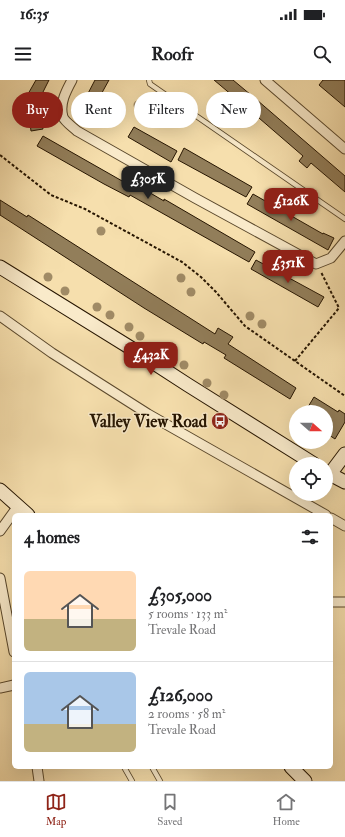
<!DOCTYPE html>
<meta charset="utf-8">
<style>
body{margin:0;font-family:"IM FELL Double Pica",serif;background:#f6f6f6;color:#202124;height:100vh;display:flex;flex-direction:column;font-size:15px;white-space:nowrap}
*{box-sizing:border-box;margin:0}
p{font-size:13px;color:#757577}
.icon{flex:none;width:22px;height:22px;fill:none;stroke:currentColor;stroke-width:2;stroke-linecap:round;stroke-linejoin:round}
.map{position:relative;flex:1;overflow:hidden}
.sheet{position:absolute;left:12px;top:433px;width:321px;height:256px;display:flex;flex-direction:column;background:#fff;border-radius:6px;box-shadow:0 4px 16px #0002}
.sheet>*{flex:none}
.hud{position:absolute;left:12px;top:12px;width:321px;height:36px;display:flex;gap:8px}
.needle{width:26px;rotate:111deg}
.tools{position:absolute;left:289px;top:325px;display:grid;gap:8px}
.tools a{display:grid;place-items:center;width:44px;height:44px;border-radius:50%;background:#fff;box-shadow:0 4px 16px #0002;font-size:20px}
.price{position:absolute;translate:-50% -34px;padding:0 9px;border-radius:8px;background:#8f2418;color:#fff;font-size:13px;line-height:26px;filter:drop-shadow(0 1px 2px #0008)}
.price::after{content:'';position:absolute;left:50%;top:24px;width:12px;height:9px;margin-left:-6px;background:inherit;clip-path:polygon(0 0,100% 0,50% 100%)}
.price.selected{background:#222;color:#fff}
ul{padding:0;list-style:none}
li{display:flex;align-items:center;gap:12px;height:100px;padding:0 12px}
li+li{border-top:1px solid #e0e0e0}
li span{display:grid;place-items:center;flex:none;width:112px;height:80px;border-radius:6px;color:#555}
li>.icon{margin-inline-start:auto}
span .icon{width:48px;height:48px;fill:#fffc;stroke-width:1}
li b{font-size:17px}
h2{display:flex;justify-content:space-between;align-items:center;height:48px;padding:0 12px;font-size:17px}
.chip{padding:0 14px;border-radius:18px;background:#fff;box-shadow:0 4px 16px #0002;font-size:14px;line-height:36px}
.chip.selected{background:#8f2418;color:#fff}
.status{display:flex;justify-content:space-between;align-items:center;height:28px;padding:0 20px;background:#fff;direction:ltr}
.status svg{height:11px;fill:currentColor}
header{display:flex;justify-content:space-between;align-items:center;height:52px;padding:0 12px;background:#fff;font-size:18px;font-weight:700}
.tabs{display:flex;justify-content:space-around;align-items:center;height:56px;border-top:1px solid #e0e0e0;background:#fff;font-size:11px;color:#757577}
.tabs a{display:grid;justify-items:center;gap:2px}
.tabs .selected{color:#8f2418}
.map>svg:first-child{display:block}
</style>
<div class="status"><b>16:35</b><svg viewBox="0 0 49 12"><path d="M0 12V9h3v3zM5 12V6h3v6zM10 12V3h3v9zM15 12V0h3v12zM26 1h20v11H26zM47 4h2v5h-2z"/></svg></div>
<header><svg class="icon" aria-label="menu" viewBox="0 0 24 24"><path d="M4 6h16M4 12h16M4 18h16"/></svg>Roofr<svg class="icon" aria-label="search" viewBox="0 0 24 24"><circle cx="10" cy="10" r="6"/><path d="M15 15l6 6"/></svg></header>
<div class="map">
<svg width="345" height="701" viewBox="0 0 345 701">
<rect width="100%" height="100%" fill="#f6dfad"/>
<filter id="stains"><feTurbulence type="fractalNoise" baseFrequency=".005" numOctaves="4"/><feColorMatrix values="0 0 0 0 .2 0 0 0 0 .09 0 0 0 0 .02 0 0 0 .5 -.17"/></filter>
<radialGradient id="worn" r=".72"><stop offset=".6" stop-color="#630" stop-opacity="0"/><stop offset="1" stop-color="#630" stop-opacity=".3"/></radialGradient>
<path fill="#927e5a" stroke="#261501" d="M 36,0 L 49,0 L 39,20 L 28,14 Z
M 95,0 L 109,0 L 93,29 L 83,23 Z
M 214,0 L 233,0 L 257,20 L 345,96 L 345,112 L 311,83 L 307,88 L 299,81 L 303,76 L 252,32 Z
M 323,0 L 345,0 L 345,27 L 319,5 Z
M 40,27 L 43,49 L 31,51 L 28,28 Z
M 134,47 L 177,71 L 171,82 L 128,57 Z
M 43,56 L 138,110 L 140,107 L 164,121 L 164,119 L 255,172 L 249,182 L 130,115 L 129,117 L 104,104 L 37,66 Z
M 184,68 L 252,107 L 246,117 L 178,80 Z
M 253,114 L 323,154 L 323,153 L 334,158 L 328,170 L 247,124 Z
M 0,120 L 27,137 L 28,135 L 215,254 L 218,248 L 233,257 L 228,264 L 296,308 L 290,319 L 224,278 L 226,275 L 204,262 L 203,264 L 144,228 L 0,135 Z
M 256,180 L 324,217 L 318,227 L 251,189 Z
M 314,317 L 338,332 L 339,330 L 345,334 L 345,342 L 335,359 L 326,353 L 326,332 L 305,332 Z"/>
<g fill="none" stroke-linecap="round" stroke-linejoin="round">
<defs>
<path id="lane" d="M 149,0 L 150,4 L 345,139
M 124,687 L 132,701
M 152,687 L 160,701"/>
<path id="street" d="M 72,0 C 66,11 59,24 63,37 C 65,42 73,47 77,51 L 195,118 L 316,184 L 331,178 L 345,161
M 265,0 L 345,69
M 0,236 L 52,273 L 148,334 L 326,435
M 331,438 L 345,446
M 0,451 L 18,426
M 0,498 L 14,572
M 331,522 L 345,522
M 0,608 L 14,605
M 37,687 L 39,701"/>
<path id="secondary" d="M 0,187 L 134,270 L 188,305 L 314,384
M 326,392 L 345,402
M 330,394 L 345,374
M 0,410 L 28,435
M 291,687 L 305,701"/>
</defs>
<use href="#lane" stroke="#5a482c" stroke-width="6"/>
<use href="#street" stroke="#5a482c" stroke-width="11"/>
<use href="#secondary" stroke="#261501" stroke-width="15"/>
<path stroke="#261501" stroke-width="2" stroke-dasharray="3 2" stroke-linecap="butt" d="M 0,75 L 51,115 L 85,129 L 182,182 L 201,197 L 216,212 L 245,246 L 345,316
M 295,281 L 339,228 L 321,192"/>
<use href="#lane" stroke="#f9eaca" stroke-width="4.5"/>
<use href="#street" stroke="#f9eaca" stroke-width="9"/>
<use href="#secondary" stroke="#f9eaca" stroke-width="13"/>
</g>
<g fill="#a08b66">
<circle cx="138" cy="25" r="4.5"/>
<circle cx="101" cy="151" r="4.5"/>
<circle cx="48" cy="197" r="4.5"/>
<circle cx="181" cy="198" r="4.5"/>
<circle cx="65" cy="211" r="4.5"/>
<circle cx="191" cy="212" r="4.5"/>
<circle cx="97" cy="227" r="4.5"/>
<circle cx="110" cy="235" r="4.5"/>
<circle cx="250" cy="236" r="4.5"/>
<circle cx="262" cy="244" r="4.5"/>
<circle cx="129" cy="247" r="4.5"/>
<circle cx="140" cy="256" r="4.5"/>
<circle cx="166" cy="271" r="4.5"/>
<circle cx="184" cy="285" r="4.5"/>
<circle cx="207" cy="303" r="4.5"/>
<circle cx="224" cy="315" r="4.5"/>
</g>
<defs>
<symbol id="bus-disc" viewBox="-11 -11 22 22"><circle r="9.5" fill="#8f2418" stroke="#f9eaca"/><path d="M-5-6H5V4H4V6H2V4H-2V6H-4V4H-5ZM-3.5-4V0h7V-4ZM-3.5 1.2v1.5H-2V1.2ZM2 1.2v1.5H3.5V1.2Z" fill="#fff"/></symbol>
</defs>
<g fill-rule="evenodd">
<use href="#bus-disc" x="210" y="331" width="20" height="20"/>
</g>
<g text-anchor="middle" dominant-baseline="central" stroke-width="3" stroke-linejoin="round" paint-order="stroke">
<g font-size="17" font-weight="bold" fill="#261501" stroke="#f9eaca" text-anchor="end">
<text x="207" y="341">Valley View Road</text>
</g>
</g>
<rect width="100%" height="100%" filter="url(#stains)"/>
<rect width="100%" height="100%" fill="url(#worn)"/>
</svg>
<div class="tools">
<a><svg class="needle" viewBox="-14 -14 28 28"><path d="M0-13l5 13h-10z" fill="#e53935"/><path d="M0 13l5-13h-10z" fill="#757577"/></svg></a>
<a><svg class="icon" aria-label="locate" viewBox="0 0 24 24"><circle cx="12" cy="12" r="6"/><path d="M12 2v4M12 18v4M2 12h4M18 12h4"/></svg></a>
</div>
<b class="price selected" style="left:148px;top:120px">£305K</b>
<b class="price" style="left:291px;top:142px">£126K</b>
<b class="price" style="left:288px;top:204px">£351K</b>
<b class="price" style="left:151px;top:296px">£432K</b>
<div class="hud">
<a class="chip selected">Buy</a>
<a class="chip">Rent</a>
<a class="chip">Filters</a>
<a class="chip">New</a>
</div>
<section class="sheet">
<h2>4 homes<svg class="icon" aria-label="filters" viewBox="0 0 24 24"><path d="M4 7h16M4 17h16"/><circle cx="9" cy="7" r="2"/><circle cx="15" cy="17" r="2"/></svg></h2>
<ul>
<li><span style="background:linear-gradient(#ffd9b3 60%,#c2b280 0)"><svg class="icon" aria-label="home" viewBox="0 0 24 24"><path d="M3 11l9-7 9 7M6 9v11h12V9"/></svg></span><div><b>£305,000</b><p>5 rooms · 133 m²</p><p>Trevale Road</p></div></li>
<li><span style="background:linear-gradient(#a9c7e8 65%,#c2b280 0)"><svg class="icon" aria-label="home" viewBox="0 0 24 24"><path d="M3 11l9-7 9 7M6 9v11h12V9"/></svg></span><div><b>£126,000</b><p>2 rooms · 58 m²</p><p>Trevale Road</p></div></li>
</ul>
</section>
</div>
<nav class="tabs">
<a class="selected"><svg class="icon" aria-label="map" viewBox="0 0 24 24"><path d="M3 6l6-2 6 2 6-2v14l-6 2-6-2-6 2zM9 4v14M15 6v14"/></svg>Map</a>
<a><svg class="icon" aria-label="saved" viewBox="0 0 24 24"><path d="M7 4h10v16l-5-4-5 4z"/></svg>Saved</a>
<a><svg class="icon" aria-label="home" viewBox="0 0 24 24"><path d="M3 11l9-7 9 7M6 9v11h12V9"/></svg>Home</a>
</nav>
